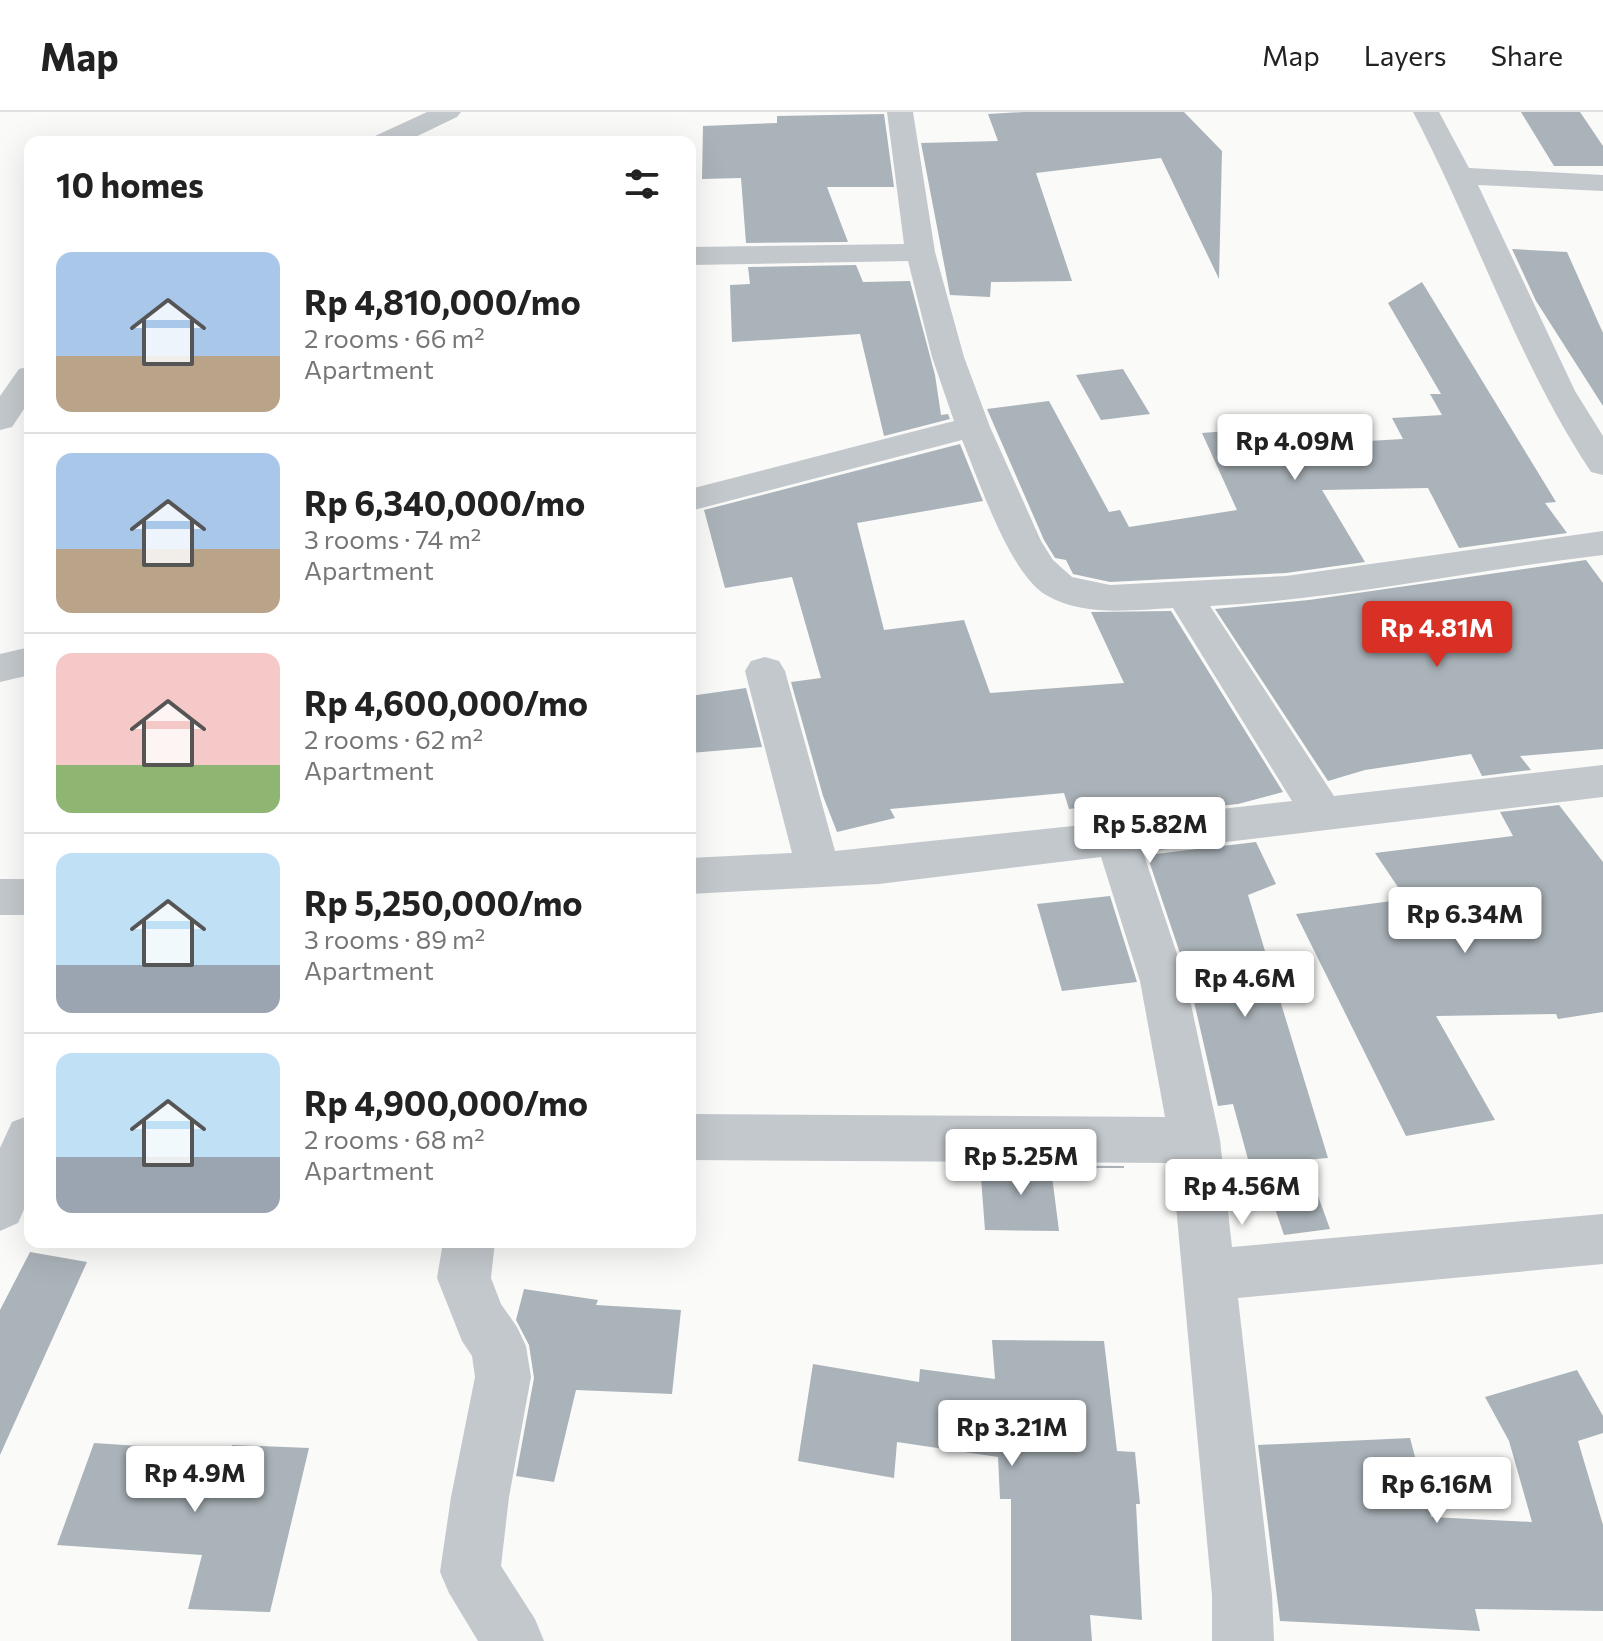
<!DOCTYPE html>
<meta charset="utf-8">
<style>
body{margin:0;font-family:Commissioner,sans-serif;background:#f6f6f6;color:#222;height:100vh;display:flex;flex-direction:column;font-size:30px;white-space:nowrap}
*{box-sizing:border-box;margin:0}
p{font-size:26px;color:#767676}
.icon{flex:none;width:44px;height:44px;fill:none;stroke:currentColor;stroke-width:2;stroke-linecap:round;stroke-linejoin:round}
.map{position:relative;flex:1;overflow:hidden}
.drawer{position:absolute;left:24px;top:24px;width:672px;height:1112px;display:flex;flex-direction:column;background:#fff;border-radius:16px;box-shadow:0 8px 32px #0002}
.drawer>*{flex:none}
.price{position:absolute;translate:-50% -68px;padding:0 18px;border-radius:8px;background:#fff;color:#222;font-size:26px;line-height:52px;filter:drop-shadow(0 2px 4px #0008)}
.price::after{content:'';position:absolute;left:50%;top:48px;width:24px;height:18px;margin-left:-12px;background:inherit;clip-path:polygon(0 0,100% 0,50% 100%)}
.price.active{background:#d93025;color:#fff}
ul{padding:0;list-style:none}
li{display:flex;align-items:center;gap:24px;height:200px;padding:0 32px}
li+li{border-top:2px solid #e0e0e0}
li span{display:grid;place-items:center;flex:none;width:224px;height:160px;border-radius:16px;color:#555}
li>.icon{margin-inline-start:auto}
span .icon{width:96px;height:96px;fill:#fffc;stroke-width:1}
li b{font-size:34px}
h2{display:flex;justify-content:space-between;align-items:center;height:96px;padding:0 32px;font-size:34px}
header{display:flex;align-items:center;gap:48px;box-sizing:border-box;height:112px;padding:0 40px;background:#fff;border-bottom:2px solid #e0e0e0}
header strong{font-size:38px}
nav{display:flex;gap:44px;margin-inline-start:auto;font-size:28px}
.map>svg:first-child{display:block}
</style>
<header>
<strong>Map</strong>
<nav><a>Map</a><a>Layers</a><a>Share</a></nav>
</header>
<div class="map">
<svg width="1603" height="1529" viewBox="0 0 1603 1529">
<rect width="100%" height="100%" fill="#fafaf8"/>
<path fill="#aab3b9" d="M 1024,0 L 1184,0 L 1222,39 L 1219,167 L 1161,46 L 1036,61 L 1072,169 L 991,170 L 990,185 L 950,183 L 921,31 L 998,29 L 988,2 Z
M 1521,0 L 1580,0 L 1603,34 L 1603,54 L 1554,54 Z
M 884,2 L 894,75 L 827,75 L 848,130 L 746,131 L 741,66 L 702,67 L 703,14 L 777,11 L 777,4 Z
M 1512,137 L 1567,140 L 1603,221 L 1603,294 L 1536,189 Z
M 856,153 L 863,170 L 910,169 L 935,263 L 941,303 L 948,302 L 950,307 L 884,324 L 860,222 L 732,230 L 730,173 L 750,172 L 748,155 Z
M 1422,170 L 1556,390 L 1545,391 L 1567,421 L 1459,436 L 1428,376 L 1322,378 L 1365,450 L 1286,461 L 1110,470 L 1073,462 L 1066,448 L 1055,446 L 1044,428 L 987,297 L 1049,289 L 1109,400 L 1120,398 L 1129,415 L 1237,398 L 1202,321 L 1289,314 L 1299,333 L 1403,327 L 1392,306 L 1442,303 L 1430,282 L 1441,282 L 1388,191 Z
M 1123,257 L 1150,302 L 1101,308 L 1076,263 Z
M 960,332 L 983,389 L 857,411 L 884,518 L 964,508 L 990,581 L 1124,571 L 1091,500 L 1171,499 L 1283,680 L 1238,692 L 1129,704 L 1123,691 L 1069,697 L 1064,681 L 890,697 L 895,706 L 837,720 L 823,684 L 791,570 L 821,566 L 792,465 L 725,476 L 704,398 Z
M 1586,448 L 1603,471 L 1603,637 L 1520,644 L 1531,658 L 1482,664 L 1471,642 L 1365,658 L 1328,669 L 1215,497 L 1309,488 Z
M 746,576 L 762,635 L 690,641 L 690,584 Z
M 1559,693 L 1603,750 L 1603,900 L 1558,907 L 1556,902 L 1436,904 L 1495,1008 L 1406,1024 L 1296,802 L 1406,787 L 1375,741 L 1513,724 L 1500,700 Z
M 1256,730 L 1276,772 L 1248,783 L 1328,1046 L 1305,1048 L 1330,1117 L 1284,1123 L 1259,1050 L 1249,1051 L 1233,992 L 1218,994 L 1189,868 L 1147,743 Z
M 1110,784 L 1137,870 L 1062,879 L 1037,792 Z
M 980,1053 L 1124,1054 L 1124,1056 L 1051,1056 L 1059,1119 L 985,1118 Z
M 30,1140 L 87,1150 L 0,1343 L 0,1198 Z
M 524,1177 L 598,1188 L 596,1193 L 681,1198 L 672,1282 L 576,1278 L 554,1370 L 516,1364 L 534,1266 L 529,1233 L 516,1208 Z
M 992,1228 L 1104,1229 L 1117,1339 L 1135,1340 L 1140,1392 L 1136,1392 L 1142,1508 L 1090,1503 L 1092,1529 L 1011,1529 L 1011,1387 L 1000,1387 L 998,1345 L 897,1330 L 894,1366 L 798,1349 L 813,1252 L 919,1270 L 920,1257 L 995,1267 Z
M 1577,1258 L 1603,1304 L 1603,1321 L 1578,1329 L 1603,1413 L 1603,1499 L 1475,1497 L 1480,1519 L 1280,1509 L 1258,1333 L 1410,1326 L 1431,1405 L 1532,1410 L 1509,1329 L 1485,1285 Z
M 94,1331 L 230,1340 L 232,1333 L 309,1336 L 270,1500 L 188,1497 L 202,1443 L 57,1433 Z"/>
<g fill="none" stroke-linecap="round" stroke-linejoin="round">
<path fill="#c3c8cc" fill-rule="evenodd" d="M 427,0 L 461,0 L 457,5 L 405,30 L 371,30 L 375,24 Z
M 887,0 L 913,0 L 935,140 L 964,245 L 990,315 L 1041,429 L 1053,448 L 1072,465 L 1110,473 L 1286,464 L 1603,419 L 1603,443 C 1472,458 1342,487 1210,494 L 1334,684 L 1603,653 L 1603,685 L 1143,740 L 1186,869 L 1220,1028 L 1232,1135 L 1603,1102 L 1603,1152 L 1238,1186 L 1272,1483 L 1274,1529 L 1212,1529 L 1212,1483 L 1172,1051 L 690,1048 L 690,1002 L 1165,1005 L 1140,869 L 1101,745 L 879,772 L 690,782 L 690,746 L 792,741 L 745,559 L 751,549 L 765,545 L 779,549 L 785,559 L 835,739 L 1101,711 L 1116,706 L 1123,708 L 1292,689 L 1173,496 C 1132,498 1083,505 1046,483 C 1009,461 979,368 962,328 L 690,399 L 690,377 L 954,309 L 932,245 L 908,149 L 690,153 L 690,135 L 904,132 Z
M 1413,0 L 1439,0 L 1469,56 L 1603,63 L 1603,79 L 1478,73 L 1575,279 L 1603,324 L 1603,363 L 1591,360 C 1517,248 1475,118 1413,0 Z
M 30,254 L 30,288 L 12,315 L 0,318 L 0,284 L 19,257 Z
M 30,535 L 30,563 L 0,570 L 0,542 Z
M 0,767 L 30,767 L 30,803 L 0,803 Z
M 30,1003 L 30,1084 L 18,1111 L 0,1119 L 0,1036 L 12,1010 Z
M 443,1130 L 495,1130 L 491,1166 L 501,1192 L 517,1215 L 526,1234 L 531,1265 L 509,1385 L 501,1454 L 535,1507 L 544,1529 L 478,1529 L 449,1481 L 440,1460 L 451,1385 L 475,1265 L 472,1244 L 462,1229 L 437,1166 Z"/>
</g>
</svg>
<b class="price" style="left:1295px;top:370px">Rp 4.09M</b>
<b class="price active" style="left:1437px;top:557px">Rp 4.81M</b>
<b class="price" style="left:1150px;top:753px">Rp 5.82M</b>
<b class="price" style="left:1465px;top:843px">Rp 6.34M</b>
<b class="price" style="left:1245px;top:907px">Rp 4.6M</b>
<b class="price" style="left:1021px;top:1085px">Rp 5.25M</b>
<b class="price" style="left:1242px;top:1115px">Rp 4.56M</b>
<b class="price" style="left:1012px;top:1356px">Rp 3.21M</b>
<b class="price" style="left:195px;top:1402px">Rp 4.9M</b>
<b class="price" style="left:1437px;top:1413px">Rp 6.16M</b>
<section class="drawer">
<h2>10 homes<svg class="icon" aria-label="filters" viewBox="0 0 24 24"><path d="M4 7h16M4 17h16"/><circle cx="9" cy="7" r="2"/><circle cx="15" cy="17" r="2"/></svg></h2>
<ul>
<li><span style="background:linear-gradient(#a9c7e8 65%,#b9a48a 0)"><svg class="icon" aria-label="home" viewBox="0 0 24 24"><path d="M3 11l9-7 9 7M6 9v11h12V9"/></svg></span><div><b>Rp 4,810,000/mo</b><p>2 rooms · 66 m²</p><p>Apartment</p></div></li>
<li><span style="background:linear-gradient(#a9c7e8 60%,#b9a48a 0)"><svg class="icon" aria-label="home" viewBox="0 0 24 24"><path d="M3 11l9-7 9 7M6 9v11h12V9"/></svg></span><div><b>Rp 6,340,000/mo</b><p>3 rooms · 74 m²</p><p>Apartment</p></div></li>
<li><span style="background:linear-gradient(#f6c9c9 70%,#8fb573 0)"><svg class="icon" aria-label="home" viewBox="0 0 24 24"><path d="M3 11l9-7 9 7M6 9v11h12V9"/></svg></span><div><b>Rp 4,600,000/mo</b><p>2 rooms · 62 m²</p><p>Apartment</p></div></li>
<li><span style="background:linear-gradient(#bfe0f5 70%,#9aa5b1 0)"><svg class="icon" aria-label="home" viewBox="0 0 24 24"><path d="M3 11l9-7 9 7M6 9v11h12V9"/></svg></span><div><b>Rp 5,250,000/mo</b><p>3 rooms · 89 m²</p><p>Apartment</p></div></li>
<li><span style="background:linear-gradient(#bfe0f5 65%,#9aa5b1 0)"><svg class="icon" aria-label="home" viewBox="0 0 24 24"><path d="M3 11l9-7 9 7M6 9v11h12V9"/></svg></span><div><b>Rp 4,900,000/mo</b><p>2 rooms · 68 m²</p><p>Apartment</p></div></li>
</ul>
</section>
</div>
